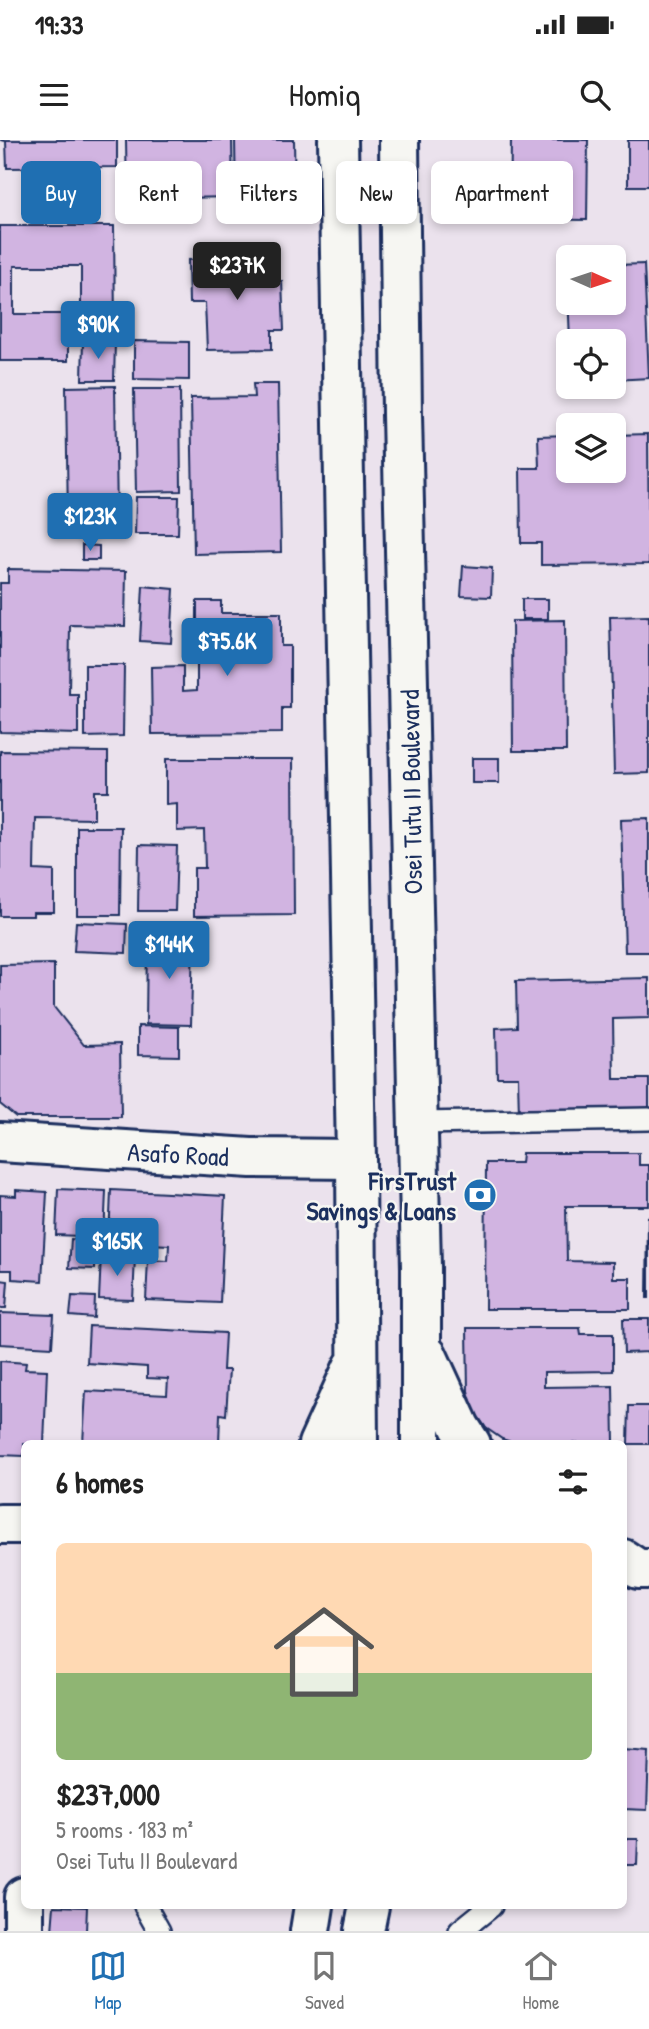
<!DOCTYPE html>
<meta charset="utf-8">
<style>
body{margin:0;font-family:"Patrick Hand",sans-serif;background:#f2f2f2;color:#222;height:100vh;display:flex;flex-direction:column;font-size:26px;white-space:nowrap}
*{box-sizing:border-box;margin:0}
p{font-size:23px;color:#767676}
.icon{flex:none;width:38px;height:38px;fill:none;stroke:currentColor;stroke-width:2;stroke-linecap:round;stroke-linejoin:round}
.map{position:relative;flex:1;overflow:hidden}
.panel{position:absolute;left:21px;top:1300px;width:606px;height:469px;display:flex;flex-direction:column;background:#fff;border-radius:10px;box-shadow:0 4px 10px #0003}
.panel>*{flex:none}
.guide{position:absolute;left:21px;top:21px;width:607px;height:63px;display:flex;gap:14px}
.needle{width:46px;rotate:93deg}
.buttons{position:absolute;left:556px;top:105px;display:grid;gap:14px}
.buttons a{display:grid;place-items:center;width:70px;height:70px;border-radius:10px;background:#fff;box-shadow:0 4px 10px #0003;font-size:35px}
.price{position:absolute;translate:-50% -60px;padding:0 16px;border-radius:7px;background:#1f6fb2;color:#fff;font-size:23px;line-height:46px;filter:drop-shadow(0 2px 4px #0008)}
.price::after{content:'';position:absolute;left:50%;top:42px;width:21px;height:16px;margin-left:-10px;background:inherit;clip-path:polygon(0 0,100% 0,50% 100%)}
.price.active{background:#222;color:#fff}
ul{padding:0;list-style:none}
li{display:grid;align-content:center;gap:14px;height:371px;padding:0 35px}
li span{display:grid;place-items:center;height:217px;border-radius:10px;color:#555}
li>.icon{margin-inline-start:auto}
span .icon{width:126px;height:126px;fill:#fffc;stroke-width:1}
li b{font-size:30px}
h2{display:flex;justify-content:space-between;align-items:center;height:84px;padding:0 35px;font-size:30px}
.tag{padding:0 24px;border-radius:10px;background:#fff;box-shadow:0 4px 10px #0003;font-size:24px;line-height:63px}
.tag.active{background:#1f6fb2;color:#fff}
.status{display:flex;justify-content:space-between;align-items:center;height:49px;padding:0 35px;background:#fff;direction:ltr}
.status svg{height:19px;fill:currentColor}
header{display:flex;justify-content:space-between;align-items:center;height:91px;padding:0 35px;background:#fff;font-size:32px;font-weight:600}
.tabs{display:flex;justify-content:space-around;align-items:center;height:98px;border-top:2px solid #e0e0e0;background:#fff;font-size:19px;color:#767676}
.tabs a{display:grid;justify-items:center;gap:4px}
.tabs .active{color:#1f6fb2}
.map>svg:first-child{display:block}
</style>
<div class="status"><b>19:33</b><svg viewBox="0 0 49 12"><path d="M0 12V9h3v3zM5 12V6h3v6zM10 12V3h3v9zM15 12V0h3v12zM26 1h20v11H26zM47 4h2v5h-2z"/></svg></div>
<header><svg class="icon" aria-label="menu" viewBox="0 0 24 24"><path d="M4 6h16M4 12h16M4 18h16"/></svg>Homiq<svg class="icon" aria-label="search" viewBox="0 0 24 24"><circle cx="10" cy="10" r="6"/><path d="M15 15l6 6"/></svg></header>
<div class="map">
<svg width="649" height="1791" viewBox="0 0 649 1791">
<rect width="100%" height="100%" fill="#ebe2ed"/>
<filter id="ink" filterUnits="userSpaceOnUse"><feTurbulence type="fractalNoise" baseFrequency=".0143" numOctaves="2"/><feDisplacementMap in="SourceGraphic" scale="14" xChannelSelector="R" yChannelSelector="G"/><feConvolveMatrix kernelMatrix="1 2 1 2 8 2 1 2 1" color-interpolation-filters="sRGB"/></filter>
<g filter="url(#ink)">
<path fill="#d1b4e1" stroke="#1b2f5e" stroke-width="2" d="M 0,0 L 117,0 L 117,27 L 7,28 L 6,1 Z
M 126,0 L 232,0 L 233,57 L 127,59 Z
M 235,0 L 294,0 L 295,56 L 236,58 Z
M 511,0 L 588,0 L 587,80 L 510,79 Z
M 628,0 L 649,0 L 649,46 L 628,46 Z
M 0,86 L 114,86 L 115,187 L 81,186 L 81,126 L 14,126 L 14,174 L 68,174 L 68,221 L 0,221 Z
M 270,117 L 271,141 L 282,141 L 284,190 L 272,190 L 272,209 L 207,210 L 205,163 L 189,163 L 188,120 Z
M 644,124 L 649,238 L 614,240 L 614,201 L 570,201 L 567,127 L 569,127 L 569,163 L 614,163 L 614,125 Z
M 83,201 L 115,202 L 114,240 L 82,240 Z
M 134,201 L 189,202 L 189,240 L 134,239 Z
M 253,244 L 278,244 L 281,412 L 194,414 L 191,258 L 254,257 Z
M 115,246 L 117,378 L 68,380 L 66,247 Z
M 134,249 L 180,249 L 181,351 L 136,352 Z
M 648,294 L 649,424 L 541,425 L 541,403 L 521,403 L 520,328 L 539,328 L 538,296 L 569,295 L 569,331 L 614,331 L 614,295 Z
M 136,357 L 179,357 L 178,394 L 135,394 Z
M 82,405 L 99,406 L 99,420 L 82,420 Z
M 463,426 L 492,428 L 491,457 L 461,456 Z
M 8,429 L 126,431 L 125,486 L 70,485 L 69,554 L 78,554 L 78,594 L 0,592 L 0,443 L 8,443 Z
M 143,446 L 174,449 L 171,503 L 140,501 Z
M 522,459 L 548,459 L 548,479 L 522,479 Z
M 197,461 L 221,461 L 221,473 L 281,473 L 281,506 L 290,506 L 290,568 L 282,568 L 282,593 L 152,594 L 151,527 L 183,526 L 183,551 L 197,550 Z
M 649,476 L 649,633 L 614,634 L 610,477 Z
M 565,480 L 566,611 L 513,611 L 512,481 Z
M 85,525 L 124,525 L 123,596 L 85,597 Z
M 0,611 L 108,612 L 108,651 L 94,651 L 94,679 L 35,678 L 34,730 L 54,731 L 54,772 L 33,772 L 33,776 L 0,776 Z
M 472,618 L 499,618 L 499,643 L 472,643 Z
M 166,619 L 293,619 L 294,775 L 194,776 L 194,728 L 205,728 L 204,690 L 177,691 L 177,664 L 166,665 Z
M 649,678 L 649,812 L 625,812 L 621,679 Z
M 77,687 L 121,687 L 120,775 L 77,775 Z
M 139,705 L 177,706 L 175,771 L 138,771 Z
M 76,782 L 127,784 L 126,813 L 74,811 Z
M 147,797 L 193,798 L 191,885 L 146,884 Z
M 54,824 L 54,867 L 84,905 L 120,904 L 121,977 L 16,977 L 0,964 L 0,825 Z
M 649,838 L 649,878 L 613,879 L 614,939 L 649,939 L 649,973 L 519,976 L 518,937 L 497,937 L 496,888 L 517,887 L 516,841 Z
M 138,886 L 179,887 L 179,916 L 138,915 Z
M 522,1013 L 639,1013 L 639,1025 L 649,1025 L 649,1066 L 566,1066 L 567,1121 L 613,1122 L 613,1138 L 630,1138 L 630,1169 L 485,1169 L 486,1023 L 521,1023 Z
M 58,1049 L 106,1051 L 104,1097 L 56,1095 Z
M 16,1050 L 47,1052 L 42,1141 L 12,1139 L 12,1130 L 0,1130 L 0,1055 L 16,1056 Z
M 111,1050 L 225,1056 L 220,1163 L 146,1160 L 148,1120 L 168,1121 L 169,1105 L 109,1102 Z
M 648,1077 L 649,1077 L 649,1158 L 647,1158 Z
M 71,1099 L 96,1101 L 95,1129 L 69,1128 Z
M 101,1116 L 135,1117 L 133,1160 L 99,1159 Z
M 0,1140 L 8,1141 L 6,1168 L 0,1168 Z
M 72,1156 L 95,1157 L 94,1178 L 70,1176 Z
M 0,1173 L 54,1175 L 52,1207 L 0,1204 Z
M 623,1179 L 649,1179 L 649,1212 L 624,1213 Z
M 89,1186 L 225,1193 L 223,1230 L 229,1230 L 226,1275 L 220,1274 L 219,1304 L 83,1303 L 86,1251 L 167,1255 L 168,1239 L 147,1238 L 147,1227 L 87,1223 Z
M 467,1188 L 580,1188 L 581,1194 L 613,1194 L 613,1231 L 544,1232 L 544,1247 L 613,1246 L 614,1303 L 518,1304 L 502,1299 L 486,1288 L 474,1271 L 468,1251 Z
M 0,1221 L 26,1223 L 25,1229 L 47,1230 L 44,1304 L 24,1304 L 24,1316 L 0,1315 Z
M 629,1266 L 649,1266 L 649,1304 L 628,1304 Z
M 623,1609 L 649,1611 L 647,1670 L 623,1669 Z
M 623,1699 L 638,1699 L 637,1725 L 623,1725 Z
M 54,1766 L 87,1767 L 86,1791 L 52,1791 Z"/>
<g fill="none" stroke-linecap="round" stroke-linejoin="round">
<defs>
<path id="lane" d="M 419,983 L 649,979
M 145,1766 L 159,1791
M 460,1791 L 491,1766"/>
<path id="street" d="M 0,1002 L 251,1018 L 356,1019
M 24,1791 L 24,1757"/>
<path id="secondary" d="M 338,0 L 356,1019 L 358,1304
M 399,0 L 402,275 L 421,1128 L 421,1304
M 427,1215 L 460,1287 L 471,1304
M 318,1304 L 353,1227
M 0,1384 L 24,1384
M 623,1419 L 638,1429 L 649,1429
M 310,1791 L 314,1766
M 364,1791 L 369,1766"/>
</defs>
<use href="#lane" stroke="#1b2f5e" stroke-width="26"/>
<use href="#street" stroke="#1b2f5e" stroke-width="44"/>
<use href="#secondary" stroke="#1b2f5e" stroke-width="44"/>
<use href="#lane" stroke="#f6f6f2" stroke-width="21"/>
<use href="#street" stroke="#f6f6f2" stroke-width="38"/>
<use href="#secondary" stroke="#f6f6f2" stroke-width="38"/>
</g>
</g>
<defs>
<symbol id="bank-disc" viewBox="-11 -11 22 22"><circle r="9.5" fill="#1f6fb2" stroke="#f6f6f2"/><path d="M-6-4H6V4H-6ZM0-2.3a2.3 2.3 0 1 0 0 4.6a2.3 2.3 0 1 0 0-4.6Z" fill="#fff"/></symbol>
</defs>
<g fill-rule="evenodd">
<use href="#bank-disc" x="461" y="1036" width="38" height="38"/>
</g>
<g text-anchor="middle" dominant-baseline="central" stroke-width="5" stroke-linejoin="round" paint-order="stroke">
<g font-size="26" fill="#1b2f5e" stroke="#f6f6f2">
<text transform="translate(411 652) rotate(-91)">Osei Tutu II Boulevard</text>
<text transform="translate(178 1014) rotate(3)">Asafo Road</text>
</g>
<g font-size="26" font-weight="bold" fill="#1b2f5e" stroke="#f6f6f2" text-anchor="end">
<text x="456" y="1040">FirsTrust<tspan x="456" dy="30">Savings &amp; Loans</tspan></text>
</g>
</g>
</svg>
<div class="buttons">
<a><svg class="needle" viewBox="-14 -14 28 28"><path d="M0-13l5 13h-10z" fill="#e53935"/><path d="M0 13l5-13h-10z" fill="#767676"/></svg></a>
<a><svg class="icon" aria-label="locate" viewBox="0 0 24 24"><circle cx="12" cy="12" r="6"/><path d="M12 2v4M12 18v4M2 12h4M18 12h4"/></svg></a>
<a><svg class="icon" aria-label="layers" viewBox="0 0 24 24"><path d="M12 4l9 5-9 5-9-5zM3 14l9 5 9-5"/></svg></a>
</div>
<b class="price active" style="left:237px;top:162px">$237K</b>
<b class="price" style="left:98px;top:221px">$90K</b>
<b class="price" style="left:90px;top:413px">$123K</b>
<b class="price" style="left:227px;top:538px">$75.6K</b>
<b class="price" style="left:169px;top:841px">$144K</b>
<b class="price" style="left:117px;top:1138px">$165K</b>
<div class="guide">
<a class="tag active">Buy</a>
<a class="tag">Rent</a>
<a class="tag">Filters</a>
<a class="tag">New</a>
<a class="tag">Apartment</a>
</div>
<section class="panel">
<h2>6 homes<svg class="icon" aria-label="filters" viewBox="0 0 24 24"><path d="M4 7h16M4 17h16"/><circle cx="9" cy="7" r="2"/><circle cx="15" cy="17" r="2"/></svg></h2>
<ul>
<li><span style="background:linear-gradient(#ffd9b3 60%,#8fb573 0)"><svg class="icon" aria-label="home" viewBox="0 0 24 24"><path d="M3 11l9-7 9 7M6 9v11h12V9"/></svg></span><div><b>$237,000</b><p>5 rooms · 183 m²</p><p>Osei Tutu II Boulevard</p></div></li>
</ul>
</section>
</div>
<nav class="tabs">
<a class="active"><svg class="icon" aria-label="map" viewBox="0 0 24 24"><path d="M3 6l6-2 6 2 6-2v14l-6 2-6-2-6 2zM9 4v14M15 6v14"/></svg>Map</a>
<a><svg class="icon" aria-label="saved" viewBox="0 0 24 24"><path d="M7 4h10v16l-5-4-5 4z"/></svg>Saved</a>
<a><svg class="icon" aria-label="home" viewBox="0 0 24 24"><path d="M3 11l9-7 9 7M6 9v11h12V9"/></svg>Home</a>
</nav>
